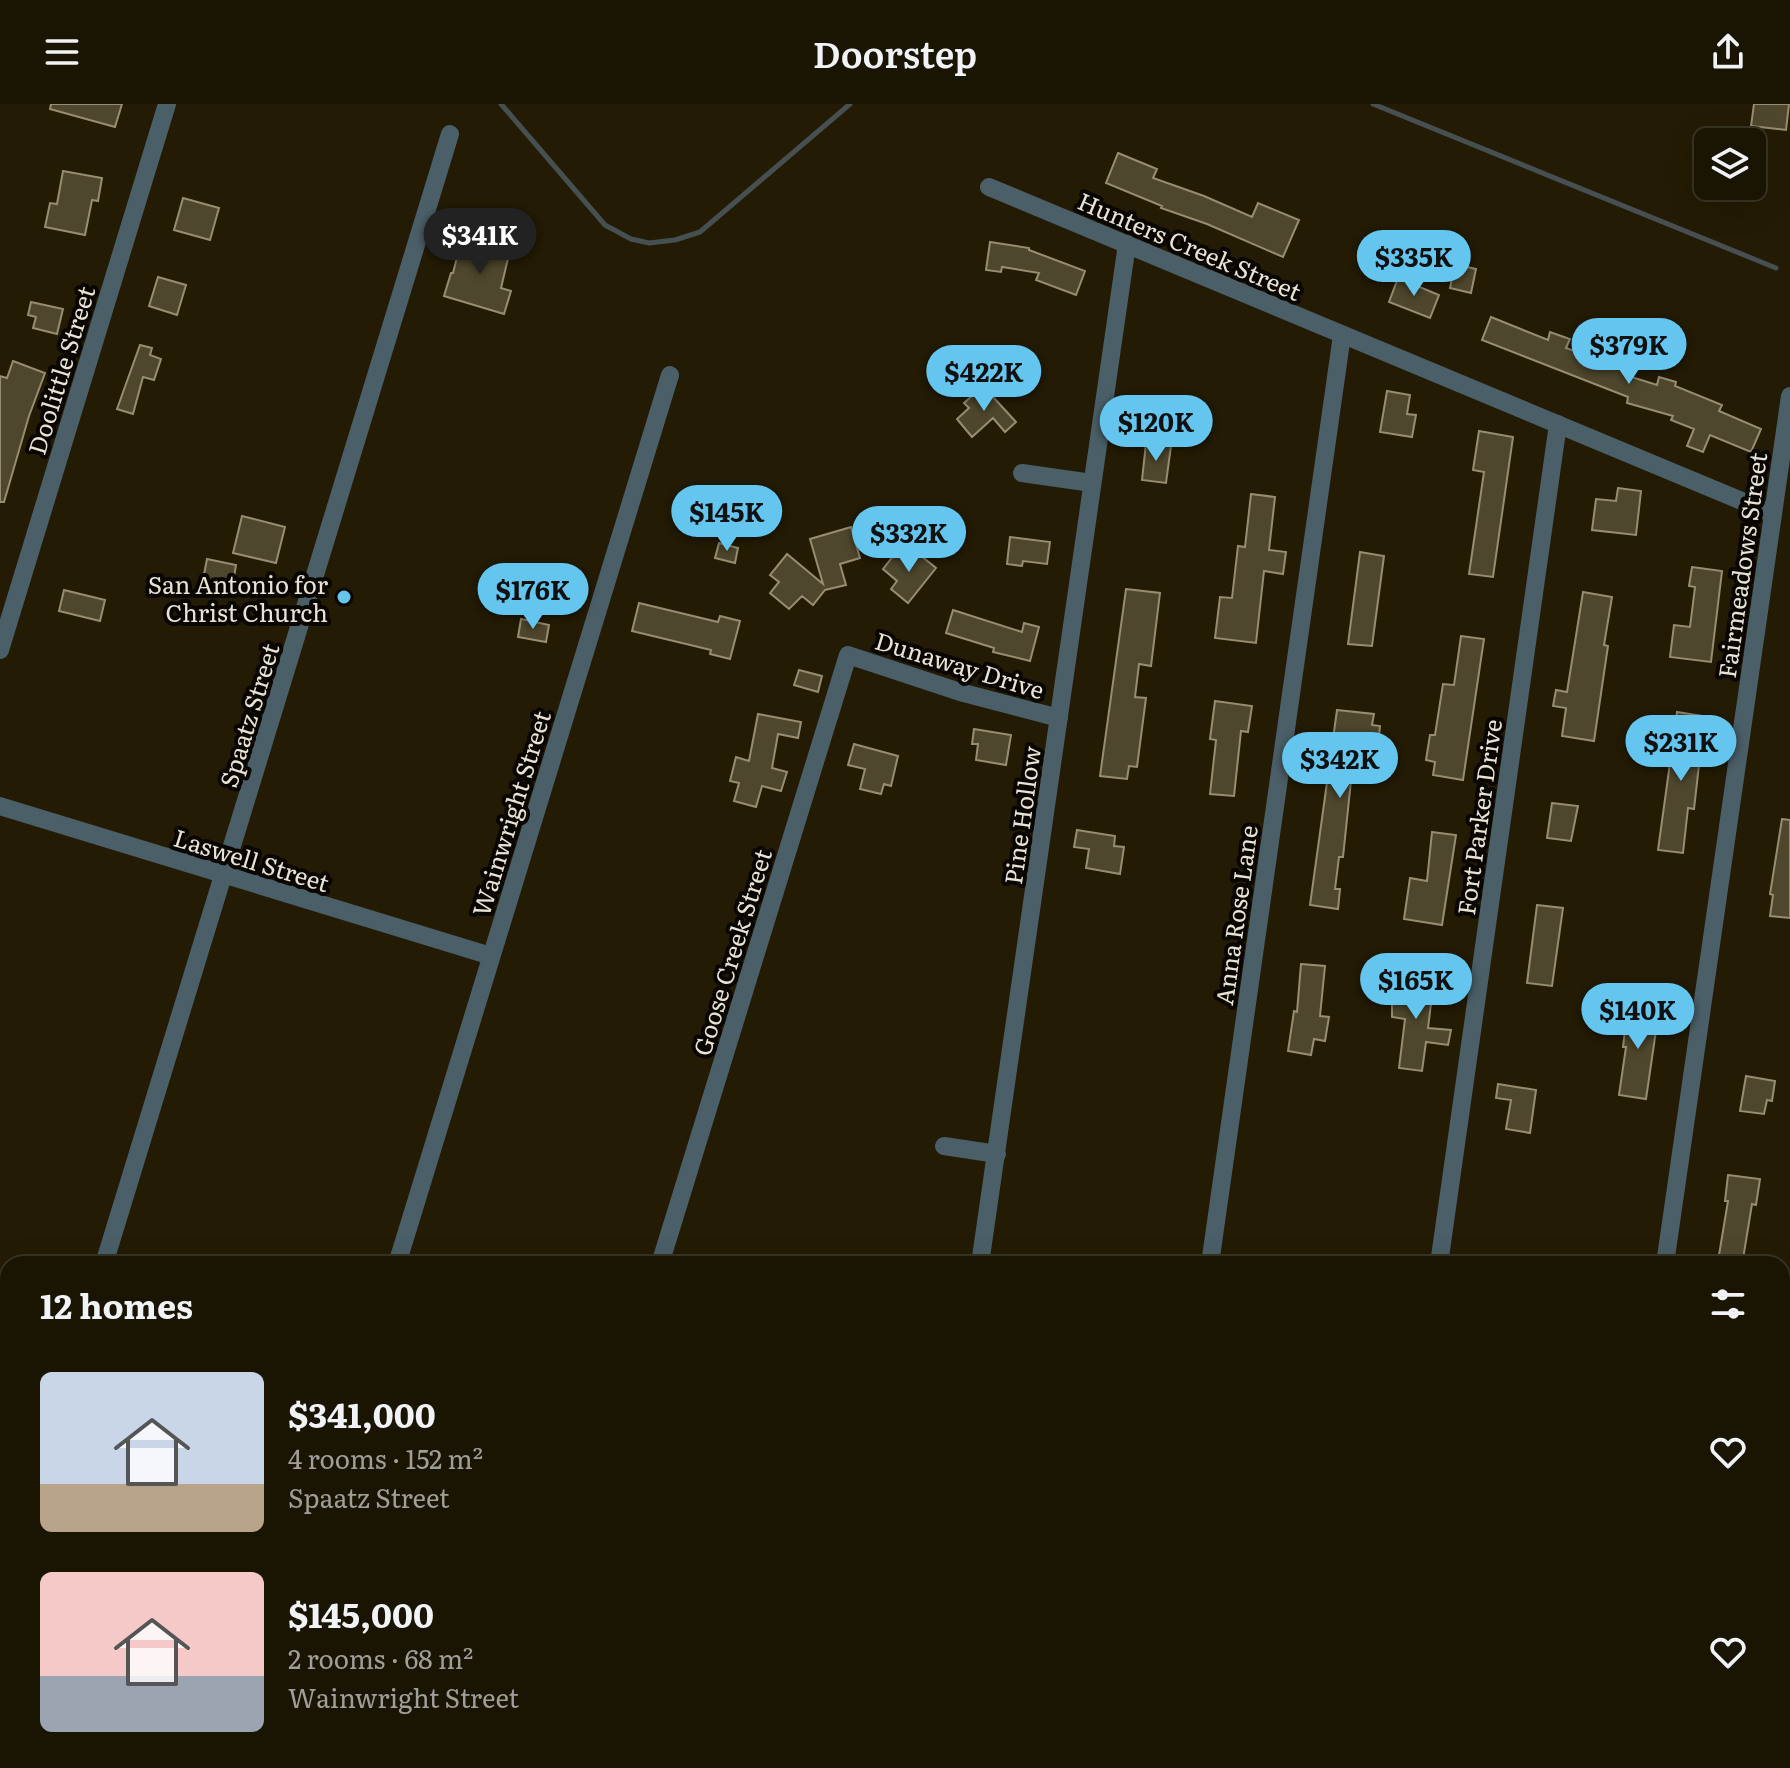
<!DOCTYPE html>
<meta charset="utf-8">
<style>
body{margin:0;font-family:Literata,serif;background:#272111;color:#f1f3f6;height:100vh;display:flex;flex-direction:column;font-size:30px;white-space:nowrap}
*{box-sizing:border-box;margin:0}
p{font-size:26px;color:#9f9e99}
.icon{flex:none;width:44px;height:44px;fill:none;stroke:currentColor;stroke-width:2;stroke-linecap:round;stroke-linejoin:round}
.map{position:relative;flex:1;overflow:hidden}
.panel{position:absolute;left:0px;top:1152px;width:1790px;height:512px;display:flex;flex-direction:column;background:#1a1402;border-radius:24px 24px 0 0;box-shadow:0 8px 32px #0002,0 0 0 2px #383324}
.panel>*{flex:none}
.fabs{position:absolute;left:1694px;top:24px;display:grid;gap:16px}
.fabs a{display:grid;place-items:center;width:72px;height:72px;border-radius:12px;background:#1a1402;box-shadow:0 8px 32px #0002,0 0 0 2px #383324;font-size:40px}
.price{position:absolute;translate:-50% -68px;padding:0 18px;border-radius:28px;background:#64c5ee;color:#111;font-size:26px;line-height:52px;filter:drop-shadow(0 2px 4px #0008)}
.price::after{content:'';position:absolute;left:50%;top:48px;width:24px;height:18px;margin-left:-12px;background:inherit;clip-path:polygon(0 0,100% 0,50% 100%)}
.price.current{background:#222;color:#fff}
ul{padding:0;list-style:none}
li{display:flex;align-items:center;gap:24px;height:200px;padding:0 40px}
li span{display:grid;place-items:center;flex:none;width:224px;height:160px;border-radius:12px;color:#555}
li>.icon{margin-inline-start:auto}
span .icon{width:96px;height:96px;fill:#fffc;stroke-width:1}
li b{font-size:34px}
h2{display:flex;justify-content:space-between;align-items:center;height:96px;padding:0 40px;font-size:34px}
header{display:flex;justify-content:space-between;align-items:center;height:104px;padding:0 40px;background:#1a1402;font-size:36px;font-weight:600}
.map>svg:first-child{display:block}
</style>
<header><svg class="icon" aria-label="menu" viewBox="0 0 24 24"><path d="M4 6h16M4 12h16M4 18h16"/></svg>Doorstep<svg class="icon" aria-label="share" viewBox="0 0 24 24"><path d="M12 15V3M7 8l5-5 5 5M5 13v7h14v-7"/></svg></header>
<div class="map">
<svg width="1790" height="1664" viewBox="0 0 1790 1664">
<rect width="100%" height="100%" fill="#231b03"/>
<path fill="#3b3216" d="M 893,1656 L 965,1656 L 1031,1664 L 892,1664 Z"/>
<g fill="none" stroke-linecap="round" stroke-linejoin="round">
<path stroke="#464f52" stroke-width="5" d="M 501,0 L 605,121 L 631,135 L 649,139 L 675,136 L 700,128 L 850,0
M 1373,0 L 1776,164"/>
</g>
<path fill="#4f472d" stroke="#978d71" stroke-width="2" d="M 51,0 L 122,0 L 115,23 L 50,5 Z
M 1754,0 L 1789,0 L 1786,26 L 1751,22 Z
M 1118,49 L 1157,65 L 1153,74 L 1204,92 L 1252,113 L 1258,99 L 1299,116 L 1283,153 L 1207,120 L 1161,104 L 1162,102 L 1106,79 Z
M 63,67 L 102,74 L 98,97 L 92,96 L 85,131 L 45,123 L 50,99 L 57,100 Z
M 183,94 L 219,104 L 210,136 L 174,126 Z
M 462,134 L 510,146 L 501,184 L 511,187 L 504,210 L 444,192 L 451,169 L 453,169 Z
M 990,138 L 1029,144 L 1029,146 L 1085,167 L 1076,191 L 1036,176 L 1039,169 L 1002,163 L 1001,168 L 986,166 Z
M 1455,160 L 1476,165 L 1471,189 L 1450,184 Z
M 158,173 L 186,181 L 177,211 L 149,202 Z
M 1398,174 L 1439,191 L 1430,214 L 1389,198 Z
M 31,198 L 63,205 L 57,230 L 33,224 L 36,213 L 28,211 Z
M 1491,213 L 1548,236 L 1550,228 L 1570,235 L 1566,244 L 1627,267 L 1625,271 L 1657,281 L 1659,273 L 1676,278 L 1675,282 L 1722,301 L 1719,307 L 1761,325 L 1751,348 L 1710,331 L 1703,348 L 1687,342 L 1694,325 L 1671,316 L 1673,312 L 1627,299 L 1628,293 L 1482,236 Z
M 140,241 L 152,244 L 150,251 L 161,255 L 154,276 L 143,273 L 133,310 L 117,305 Z
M 13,257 L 45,269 L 29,312 L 4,398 L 0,398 L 0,272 L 7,274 Z
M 983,282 L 1016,318 L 1005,328 L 993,314 L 972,333 L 957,315 L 969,304 L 964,299 Z
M 1387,287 L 1410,291 L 1407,310 L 1416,311 L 1412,333 L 1380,328 Z
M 1479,327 L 1513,333 L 1493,473 L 1469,470 L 1484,368 L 1473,366 Z
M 1146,339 L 1171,342 L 1166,379 L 1142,376 Z
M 1618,384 L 1641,387 L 1636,431 L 1592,426 L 1596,395 L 1616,397 Z
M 1251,390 L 1275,393 L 1269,446 L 1286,448 L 1283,470 L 1264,467 L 1256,539 L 1215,534 L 1220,493 L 1232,494 L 1238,442 L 1245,443 Z
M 242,412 L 285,423 L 276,459 L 233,449 Z
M 851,423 L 860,454 L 840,460 L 846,481 L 825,486 L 813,501 L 802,492 L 789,505 L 770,489 L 779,478 L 770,471 L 787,450 L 823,480 L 810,435 Z
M 1010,433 L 1050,438 L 1047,460 L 1023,457 L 1022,462 L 1007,460 Z
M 719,439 L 738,444 L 735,459 L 715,454 Z
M 898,446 L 908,455 L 915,447 L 936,464 L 908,499 L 891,485 L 897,477 L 883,465 Z
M 1360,448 L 1384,452 L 1372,542 L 1348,540 Z
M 207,455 L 236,461 L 232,486 L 202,481 Z
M 1692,463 L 1722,467 L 1711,558 L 1670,553 L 1674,521 L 1690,523 L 1695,483 L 1689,482 Z
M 1126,485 L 1160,489 L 1151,562 L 1139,560 L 1135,593 L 1146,594 L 1137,663 L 1129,662 L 1127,675 L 1100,672 Z
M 64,486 L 105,496 L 100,517 L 59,507 Z
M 1583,488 L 1612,493 L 1604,541 L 1608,542 L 1594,637 L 1562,632 L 1566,604 L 1553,602 L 1556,586 L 1567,588 Z
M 639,499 L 718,518 L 720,512 L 740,517 L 730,555 L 710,550 L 711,546 L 632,527 Z
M 953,506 L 1022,528 L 1024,519 L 1039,523 L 1030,557 L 993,548 L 994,544 L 946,529 Z
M 521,515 L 549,521 L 546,538 L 518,533 Z
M 1461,532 L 1484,535 L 1463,676 L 1433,671 L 1435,658 L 1426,656 L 1430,631 L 1435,631 L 1443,580 L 1454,581 Z
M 799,566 L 822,572 L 818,588 L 794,581 Z
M 1215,597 L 1252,602 L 1248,628 L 1241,627 L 1234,692 L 1210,690 L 1216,636 L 1210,635 Z
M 1337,606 L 1374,610 L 1372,621 L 1380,622 L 1377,651 L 1354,648 L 1343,753 L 1339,753 L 1335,785 L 1340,785 L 1338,805 L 1310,801 Z
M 1677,608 L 1703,612 L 1694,660 L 1699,661 L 1694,705 L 1688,704 L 1683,749 L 1658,746 Z
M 758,610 L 801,618 L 798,634 L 778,630 L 772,664 L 787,668 L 781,687 L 762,682 L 756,703 L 734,697 L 739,679 L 730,677 L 736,653 L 749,657 Z
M 974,625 L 1011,631 L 1006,661 L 976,656 L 978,640 L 972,640 Z
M 854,640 L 898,652 L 891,682 L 884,680 L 881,690 L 860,685 L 865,665 L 848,661 Z
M 1552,699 L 1578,702 L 1571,737 L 1547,734 Z
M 1782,715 L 1790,716 L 1790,814 L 1770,812 L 1773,791 L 1770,790 Z
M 1077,726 L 1115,732 L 1114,742 L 1124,743 L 1120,770 L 1086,764 L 1089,745 L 1074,743 Z
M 1432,728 L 1456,731 L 1442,821 L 1404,815 L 1410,774 L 1427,777 Z
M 1537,801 L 1563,804 L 1552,882 L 1527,879 Z
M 1301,860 L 1325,862 L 1320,912 L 1329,913 L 1325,937 L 1314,935 L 1311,951 L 1288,947 L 1294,907 L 1297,908 Z
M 1409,874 L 1434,876 L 1428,924 L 1451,926 L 1448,941 L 1426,938 L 1422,967 L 1399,964 L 1405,915 L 1392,913 L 1392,881 L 1408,882 Z
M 1628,902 L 1659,906 L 1646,995 L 1619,991 L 1626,943 L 1623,943 Z
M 1746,972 L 1775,977 L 1772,997 L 1767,996 L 1764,1010 L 1740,1007 Z
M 1498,980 L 1536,986 L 1530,1029 L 1506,1025 L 1511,996 L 1496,994 Z
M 1728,1071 L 1760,1075 L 1756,1101 L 1752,1100 L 1743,1155 L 1719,1151 L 1728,1097 L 1725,1097 Z"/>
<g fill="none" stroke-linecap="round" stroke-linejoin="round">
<path stroke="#4b5f68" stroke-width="18" d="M 989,83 L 1773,410
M 1022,369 L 1092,379
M 0,546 L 167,0
M 0,702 L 491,852
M 944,1042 L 997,1050
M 104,1160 L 450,30
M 397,1160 L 670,271
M 660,1160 L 848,551 L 960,588 L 1059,614
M 980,1160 L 1127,140
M 1210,1160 L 1342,231
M 1439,1160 L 1558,320
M 1665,1160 L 1790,292
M 0,1495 L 8,1469
M 242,1664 L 244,1656
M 1593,1664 L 1594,1656"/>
</g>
<circle fill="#64c5ee" stroke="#090601" stroke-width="3" cx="344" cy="493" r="8"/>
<g text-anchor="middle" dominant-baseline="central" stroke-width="8" stroke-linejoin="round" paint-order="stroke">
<g font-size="24" fill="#e8e3d4" stroke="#090601">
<text transform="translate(1190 141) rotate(23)">Hunters Creek Street</text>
<text transform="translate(60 266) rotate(-73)">Doolittle Street</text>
<text transform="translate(1741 461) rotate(-82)">Fairmeadows Street</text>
<text transform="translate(960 560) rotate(17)">Dunaway Drive</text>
<text transform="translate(248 611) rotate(-73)">Spaatz Street</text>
<text transform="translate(510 709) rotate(-73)">Wainwright Street</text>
<text transform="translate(1021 711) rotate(-82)">Pine Hollow</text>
<text transform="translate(1478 713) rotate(-82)">Fort Parker Drive</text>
<text transform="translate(252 755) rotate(17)">Laswell Street</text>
<text transform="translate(1235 811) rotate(-82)">Anna Rose Lane</text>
<text transform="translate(731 848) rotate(-73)">Goose Creek Street</text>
</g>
<g font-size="24" fill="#e8e3d4" stroke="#090601" text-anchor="end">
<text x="328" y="479">San Antonio for<tspan x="328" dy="28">Christ Church</tspan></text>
</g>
</g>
</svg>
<div class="fabs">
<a><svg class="icon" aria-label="layers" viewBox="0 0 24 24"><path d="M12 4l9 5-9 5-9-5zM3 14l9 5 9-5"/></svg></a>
</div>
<b class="price current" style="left:480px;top:172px">$341K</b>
<b class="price" style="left:1414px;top:194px">$335K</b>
<b class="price" style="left:1629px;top:282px">$379K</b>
<b class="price" style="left:984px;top:309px">$422K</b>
<b class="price" style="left:1156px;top:359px">$120K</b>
<b class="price" style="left:727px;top:449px">$145K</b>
<b class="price" style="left:909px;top:470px">$332K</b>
<b class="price" style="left:533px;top:527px">$176K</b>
<b class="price" style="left:1681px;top:679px">$231K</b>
<b class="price" style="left:1340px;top:696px">$342K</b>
<b class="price" style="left:1416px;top:917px">$165K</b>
<b class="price" style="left:1638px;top:947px">$140K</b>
<section class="panel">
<h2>12 homes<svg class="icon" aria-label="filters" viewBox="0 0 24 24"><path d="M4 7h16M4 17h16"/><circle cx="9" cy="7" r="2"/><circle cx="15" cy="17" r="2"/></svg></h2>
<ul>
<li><span style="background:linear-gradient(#c9d6e8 70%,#b9a48a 0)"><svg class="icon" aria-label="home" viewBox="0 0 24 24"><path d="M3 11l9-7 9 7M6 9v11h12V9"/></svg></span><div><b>$341,000</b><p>4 rooms · 152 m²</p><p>Spaatz Street</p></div><svg class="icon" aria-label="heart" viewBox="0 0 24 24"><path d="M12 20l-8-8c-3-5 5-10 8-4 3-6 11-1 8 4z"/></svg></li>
<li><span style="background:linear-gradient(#f6c9c9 65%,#9aa5b1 0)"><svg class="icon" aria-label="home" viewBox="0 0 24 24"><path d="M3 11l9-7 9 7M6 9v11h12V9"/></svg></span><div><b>$145,000</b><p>2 rooms · 68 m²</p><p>Wainwright Street</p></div><svg class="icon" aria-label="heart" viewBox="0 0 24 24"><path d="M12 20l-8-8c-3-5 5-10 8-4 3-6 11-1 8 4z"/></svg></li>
</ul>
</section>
</div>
